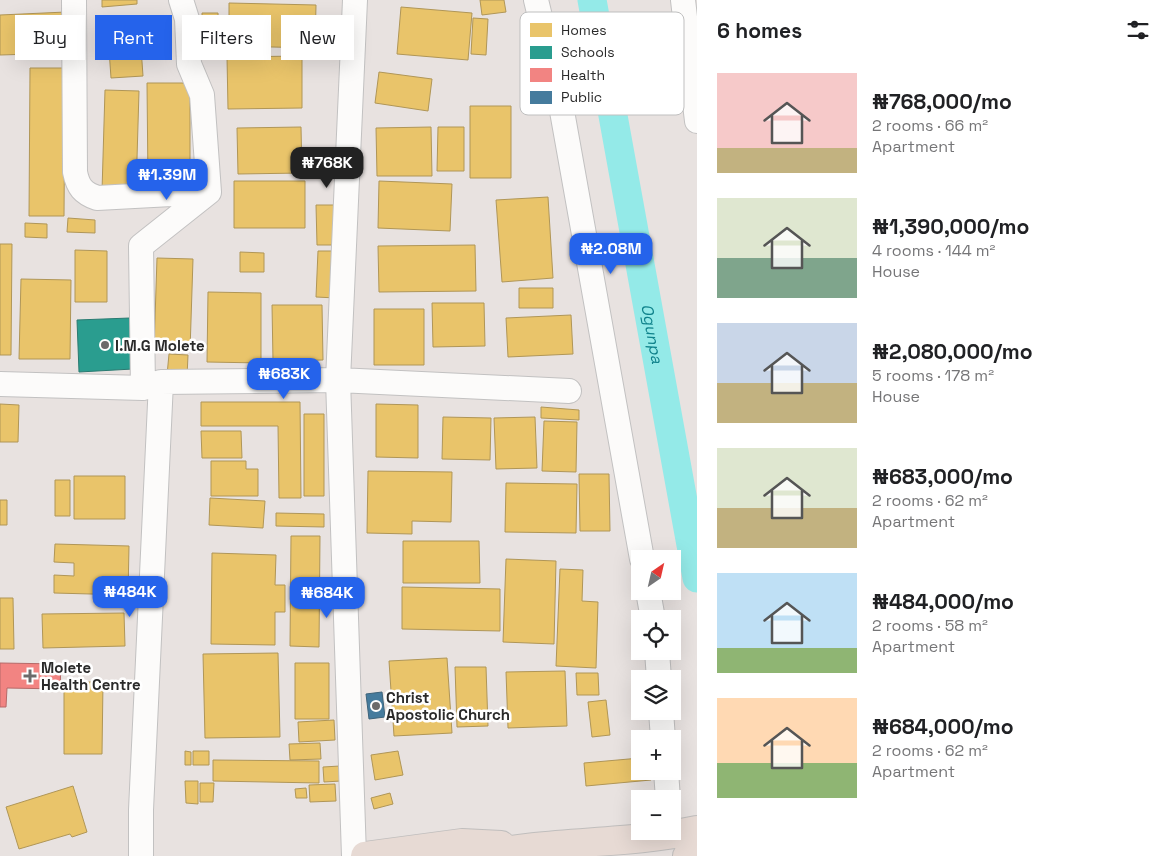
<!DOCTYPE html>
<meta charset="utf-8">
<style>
body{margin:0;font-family:"Space Grotesk",sans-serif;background:#f2f2f2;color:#202124;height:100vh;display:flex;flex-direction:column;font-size:19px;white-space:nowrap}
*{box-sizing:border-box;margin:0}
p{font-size:16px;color:#757577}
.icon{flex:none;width:28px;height:28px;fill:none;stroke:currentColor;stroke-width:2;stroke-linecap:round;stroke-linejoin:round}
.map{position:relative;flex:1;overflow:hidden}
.side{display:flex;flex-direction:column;background:#fff;width:475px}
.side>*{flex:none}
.banner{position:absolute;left:15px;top:15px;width:475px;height:45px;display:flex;gap:10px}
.needle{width:32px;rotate:34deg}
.controls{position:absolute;left:631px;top:550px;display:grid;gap:10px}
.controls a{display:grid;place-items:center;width:50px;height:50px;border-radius:0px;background:#fff;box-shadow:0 5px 20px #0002;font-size:25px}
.price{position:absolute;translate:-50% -42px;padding:0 11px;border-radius:10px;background:#2563eb;color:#fff;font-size:16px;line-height:32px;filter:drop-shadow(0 1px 2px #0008)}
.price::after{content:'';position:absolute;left:50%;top:30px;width:15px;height:11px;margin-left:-8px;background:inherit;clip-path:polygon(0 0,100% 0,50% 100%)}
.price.on{background:#222;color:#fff}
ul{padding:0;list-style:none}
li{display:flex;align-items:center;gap:15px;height:125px;padding:0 20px}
li span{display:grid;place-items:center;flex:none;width:140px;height:100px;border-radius:0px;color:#555}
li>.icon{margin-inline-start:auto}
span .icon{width:60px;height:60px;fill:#fffc;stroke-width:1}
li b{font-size:21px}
h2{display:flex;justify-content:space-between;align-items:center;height:60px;padding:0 20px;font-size:21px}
.pill{padding:0 18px;border-radius:0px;background:#fff;box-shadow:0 5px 20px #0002;font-size:18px;line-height:45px}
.pill.on{background:#2563eb;color:#fff}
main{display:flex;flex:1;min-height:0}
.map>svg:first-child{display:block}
</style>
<main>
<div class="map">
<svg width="697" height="856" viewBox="0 0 697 856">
<rect width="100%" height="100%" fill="#e8e2e0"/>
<path fill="#e9c46a" stroke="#b09657" d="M 102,0 L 137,0 L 137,4 L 102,7 Z
M 480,0 L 504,0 L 506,12 L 482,15 Z
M 229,3 L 316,5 L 315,48 L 229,46 Z
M 401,7 L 472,13 L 468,60 L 397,54 Z
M 66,12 L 68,53 L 0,55 L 0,15 Z
M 202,13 L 218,13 L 219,56 L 203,56 Z
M 473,18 L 488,19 L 486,55 L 471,54 Z
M 139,19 L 143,76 L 111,78 L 107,21 Z
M 302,56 L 302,108 L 228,109 L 227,57 Z
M 30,68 L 65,68 L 64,216 L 29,216 Z
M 379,72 L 432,79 L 428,111 L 375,103 Z
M 147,83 L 190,83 L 190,182 L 148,183 Z
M 105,90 L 139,91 L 136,192 L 102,191 Z
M 470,106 L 511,106 L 511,178 L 470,178 Z
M 301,127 L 302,173 L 238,174 L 237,128 Z
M 431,127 L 432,176 L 377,176 L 376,128 Z
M 438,127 L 464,127 L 464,171 L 437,171 Z
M 234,181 L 305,181 L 305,228 L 234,228 Z
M 379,181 L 452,184 L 450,231 L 378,228 Z
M 548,197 L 553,278 L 502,282 L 496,200 Z
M 316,205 L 337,205 L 337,245 L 317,245 Z
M 68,218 L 95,220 L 95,233 L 67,232 Z
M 25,223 L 47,224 L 47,238 L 25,237 Z
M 0,244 L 12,244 L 11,355 L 0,355 Z
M 475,245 L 476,291 L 379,292 L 378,246 Z
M 75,250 L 107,251 L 107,302 L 75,302 Z
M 318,251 L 337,251 L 336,298 L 316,297 Z
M 240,252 L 264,253 L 264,272 L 240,272 Z
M 157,258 L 193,259 L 190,351 L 154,350 Z
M 21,279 L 71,280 L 70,359 L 19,359 Z
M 519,288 L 553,288 L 553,308 L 519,308 Z
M 208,292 L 261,293 L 261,363 L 207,362 Z
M 432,303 L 484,303 L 485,346 L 433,347 Z
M 272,305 L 322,305 L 323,360 L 273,361 Z
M 374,309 L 424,309 L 424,365 L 374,365 Z
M 571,315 L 573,354 L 508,357 L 506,318 Z
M 169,354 L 188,355 L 187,377 L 167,375 Z
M 201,402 L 300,402 L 301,498 L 279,498 L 278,426 L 201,426 Z
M 0,404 L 19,405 L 18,442 L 0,442 Z
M 376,404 L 418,405 L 418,458 L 376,457 Z
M 541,407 L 579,410 L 579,420 L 541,418 Z
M 304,414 L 324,414 L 324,496 L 304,496 Z
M 443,417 L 491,418 L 490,460 L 442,459 Z
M 535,417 L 537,468 L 496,469 L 494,418 Z
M 544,421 L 577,422 L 576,472 L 542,471 Z
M 201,431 L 241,431 L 242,458 L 202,458 Z
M 211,461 L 246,461 L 246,469 L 258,469 L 258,496 L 211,496 Z
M 368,471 L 452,472 L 451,522 L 412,521 L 412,534 L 367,533 Z
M 579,474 L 609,474 L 610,531 L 580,531 Z
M 74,476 L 125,476 L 125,519 L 74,519 Z
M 55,480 L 70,480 L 70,516 L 55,516 Z
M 506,483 L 577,484 L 576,533 L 505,532 Z
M 210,498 L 265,501 L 263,528 L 209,525 Z
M 0,500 L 7,500 L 7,525 L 0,525 Z
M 276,513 L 324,514 L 324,527 L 276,526 Z
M 291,536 L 320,536 L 319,647 L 290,646 Z
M 403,541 L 479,541 L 480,583 L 403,583 Z
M 55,544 L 129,546 L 128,595 L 54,593 L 54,575 L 74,576 L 74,563 L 54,562 Z
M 212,553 L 276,555 L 275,585 L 285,585 L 285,612 L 275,612 L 275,645 L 211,644 Z
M 506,559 L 556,561 L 554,644 L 503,642 Z
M 560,569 L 583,570 L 582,601 L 598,602 L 596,668 L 556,666 Z
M 402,587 L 500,589 L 500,631 L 402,629 Z
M 0,598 L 13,598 L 14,649 L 0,649 Z
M 124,613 L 125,646 L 43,648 L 42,614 Z
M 278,653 L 280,737 L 205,738 L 203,654 Z
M 447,658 L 452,733 L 394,736 L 389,661 Z
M 295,663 L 329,663 L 329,719 L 295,719 Z
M 455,667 L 486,667 L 488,726 L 457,727 Z
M 565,671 L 567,726 L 508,728 L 506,672 Z
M 576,673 L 598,673 L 599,695 L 577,695 Z
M 64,682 L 103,682 L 102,754 L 64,754 Z
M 606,700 L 610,735 L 592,737 L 588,702 Z
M 334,720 L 335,740 L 299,742 L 298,722 Z
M 320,743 L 321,759 L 290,760 L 289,744 Z
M 185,751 L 191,752 L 191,765 L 185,765 Z
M 193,751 L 209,751 L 209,765 L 193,765 Z
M 398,751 L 403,775 L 375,780 L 371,755 Z
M 640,758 L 640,771 L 650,771 L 651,780 L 586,786 L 584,763 Z
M 213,760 L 319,761 L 319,783 L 213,781 Z
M 340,766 L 341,781 L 324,782 L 323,767 Z
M 185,781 L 198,781 L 198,804 L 186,803 Z
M 200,783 L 214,783 L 213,802 L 200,802 Z
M 335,784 L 336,801 L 310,802 L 309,785 Z
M 73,786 L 87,832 L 72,837 L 70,834 L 19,849 L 6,807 Z
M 306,788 L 307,798 L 296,798 L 295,789 Z
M 390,793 L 393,804 L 374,809 L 371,798 Z"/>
<path fill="#2a9d8f" stroke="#2a7a71" d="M 130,318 L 133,369 L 79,372 L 77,320 Z"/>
<path fill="#f28482" stroke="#b66968" d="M 0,663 L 61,664 L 60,689 L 7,688 L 6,707 L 0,707 Z"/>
<path fill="#457b9d" stroke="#3d637a" d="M 382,692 L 385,717 L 369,719 L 366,694 Z"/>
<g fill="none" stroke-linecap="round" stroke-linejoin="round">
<path stroke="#94eae8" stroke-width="29" id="s1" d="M 592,0 L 697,578"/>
<defs>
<path id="minor" d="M 74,0 L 75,172 C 78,187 83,193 97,198 L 209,192
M 536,0 L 560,100 L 642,559
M 683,0 L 697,121
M 0,384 L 143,388 L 161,382 L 338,380 L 569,391
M 143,388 L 141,246 L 209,192 L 202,95 L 189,64 L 187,19 L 181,0
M 648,591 L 653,619
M 657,651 L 659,679
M 661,711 L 663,739
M 666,771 L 668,799
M 141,856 L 141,810 L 161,382
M 354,856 L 338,380 L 355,0"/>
<path id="trunk" d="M 365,856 L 462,843 L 501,845
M 477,856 C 549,840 625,845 697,830
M 687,856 L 697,854"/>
</defs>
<use href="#minor" stroke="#c2c1c1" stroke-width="26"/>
<use href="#trunk" stroke="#c0bebd" stroke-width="30"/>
<use href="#minor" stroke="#fcfbfa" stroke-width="24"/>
<use href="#trunk" stroke="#e7dad4" stroke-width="28"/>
</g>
<g fill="#6c6a6a" stroke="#fff" stroke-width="2">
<circle cx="105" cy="345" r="5"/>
<path d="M27.5 668.5h5v5h5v5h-5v5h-5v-5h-5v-5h5z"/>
<circle cx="376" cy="706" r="5"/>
</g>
<g text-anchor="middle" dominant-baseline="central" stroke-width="5" stroke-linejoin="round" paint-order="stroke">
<g font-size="15" font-weight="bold" fill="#2a2a2a" stroke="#fff" text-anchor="start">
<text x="115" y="345">I.M.G Molete</text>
<text x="41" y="667">Molete<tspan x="41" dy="17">Health Centre</tspan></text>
<text x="386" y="697">Christ<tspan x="386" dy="17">Apostolic Church</tspan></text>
</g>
<g font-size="16" font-style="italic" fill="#0f828b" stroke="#fff">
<text stroke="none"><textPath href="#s1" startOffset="339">Ogunpa</textPath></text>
</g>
</g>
<rect x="520" y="12" width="164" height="103" rx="8" fill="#fff" stroke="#bfbfbf" stroke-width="1"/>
<rect x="530" y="23" width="22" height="14" fill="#e9c46a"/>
<rect x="530" y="46" width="22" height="13" fill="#2a9d8f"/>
<rect x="530" y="68" width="22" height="14" fill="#f28482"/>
<rect x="530" y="91" width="22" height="13" fill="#457b9d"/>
<g font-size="14" fill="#2a2a2a">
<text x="561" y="35">Homes</text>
<text x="561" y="57">Schools</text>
<text x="561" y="80">Health</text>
<text x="561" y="102">Public</text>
</g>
</svg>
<div class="controls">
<a><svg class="needle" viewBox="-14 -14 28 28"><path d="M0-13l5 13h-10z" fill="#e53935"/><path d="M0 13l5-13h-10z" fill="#757577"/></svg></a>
<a><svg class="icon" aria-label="locate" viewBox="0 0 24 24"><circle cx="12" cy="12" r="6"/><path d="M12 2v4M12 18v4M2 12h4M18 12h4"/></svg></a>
<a><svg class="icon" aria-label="layers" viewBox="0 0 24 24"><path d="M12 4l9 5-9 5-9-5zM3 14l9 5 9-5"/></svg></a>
<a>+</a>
<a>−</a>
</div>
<b class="price on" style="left:327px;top:189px">₦768K</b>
<b class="price" style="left:167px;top:201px">₦1.39M</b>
<b class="price" style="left:611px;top:275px">₦2.08M</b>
<b class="price" style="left:284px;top:400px">₦683K</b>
<b class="price" style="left:130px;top:618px">₦484K</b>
<b class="price" style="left:327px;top:619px">₦684K</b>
<div class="banner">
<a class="pill">Buy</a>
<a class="pill on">Rent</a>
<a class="pill">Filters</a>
<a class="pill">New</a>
</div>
</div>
<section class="side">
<h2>6 homes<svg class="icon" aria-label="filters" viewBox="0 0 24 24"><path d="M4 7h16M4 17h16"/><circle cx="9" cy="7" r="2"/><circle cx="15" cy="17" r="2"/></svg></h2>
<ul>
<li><span style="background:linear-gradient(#f6c9c9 75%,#c2b280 0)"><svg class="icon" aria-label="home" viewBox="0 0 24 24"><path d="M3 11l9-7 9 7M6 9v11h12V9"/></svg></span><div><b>₦768,000/mo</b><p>2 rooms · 66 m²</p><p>Apartment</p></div></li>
<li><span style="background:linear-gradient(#dfe7d0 60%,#7fa58c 0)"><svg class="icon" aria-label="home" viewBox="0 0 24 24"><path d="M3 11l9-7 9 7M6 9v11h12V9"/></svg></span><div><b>₦1,390,000/mo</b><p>4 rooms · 144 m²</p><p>House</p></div></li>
<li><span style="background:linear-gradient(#c9d6e8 60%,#c2b280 0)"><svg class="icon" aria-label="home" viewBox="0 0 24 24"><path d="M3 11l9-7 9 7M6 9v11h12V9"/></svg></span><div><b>₦2,080,000/mo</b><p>5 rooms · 178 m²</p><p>House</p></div></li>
<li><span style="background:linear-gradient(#dfe7d0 60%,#c2b280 0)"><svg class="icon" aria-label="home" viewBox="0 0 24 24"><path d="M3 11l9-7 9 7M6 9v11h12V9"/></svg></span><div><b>₦683,000/mo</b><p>2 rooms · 62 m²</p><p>Apartment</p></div></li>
<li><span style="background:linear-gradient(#bfe0f5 75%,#8fb573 0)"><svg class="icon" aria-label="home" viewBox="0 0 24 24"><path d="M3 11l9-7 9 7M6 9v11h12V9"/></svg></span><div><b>₦484,000/mo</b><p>2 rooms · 58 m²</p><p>Apartment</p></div></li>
<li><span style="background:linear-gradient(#ffd9b3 65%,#8fb573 0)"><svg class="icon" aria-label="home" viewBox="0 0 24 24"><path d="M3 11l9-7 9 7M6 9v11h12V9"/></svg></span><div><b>₦684,000/mo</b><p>2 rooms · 62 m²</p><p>Apartment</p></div></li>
</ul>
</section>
</main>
